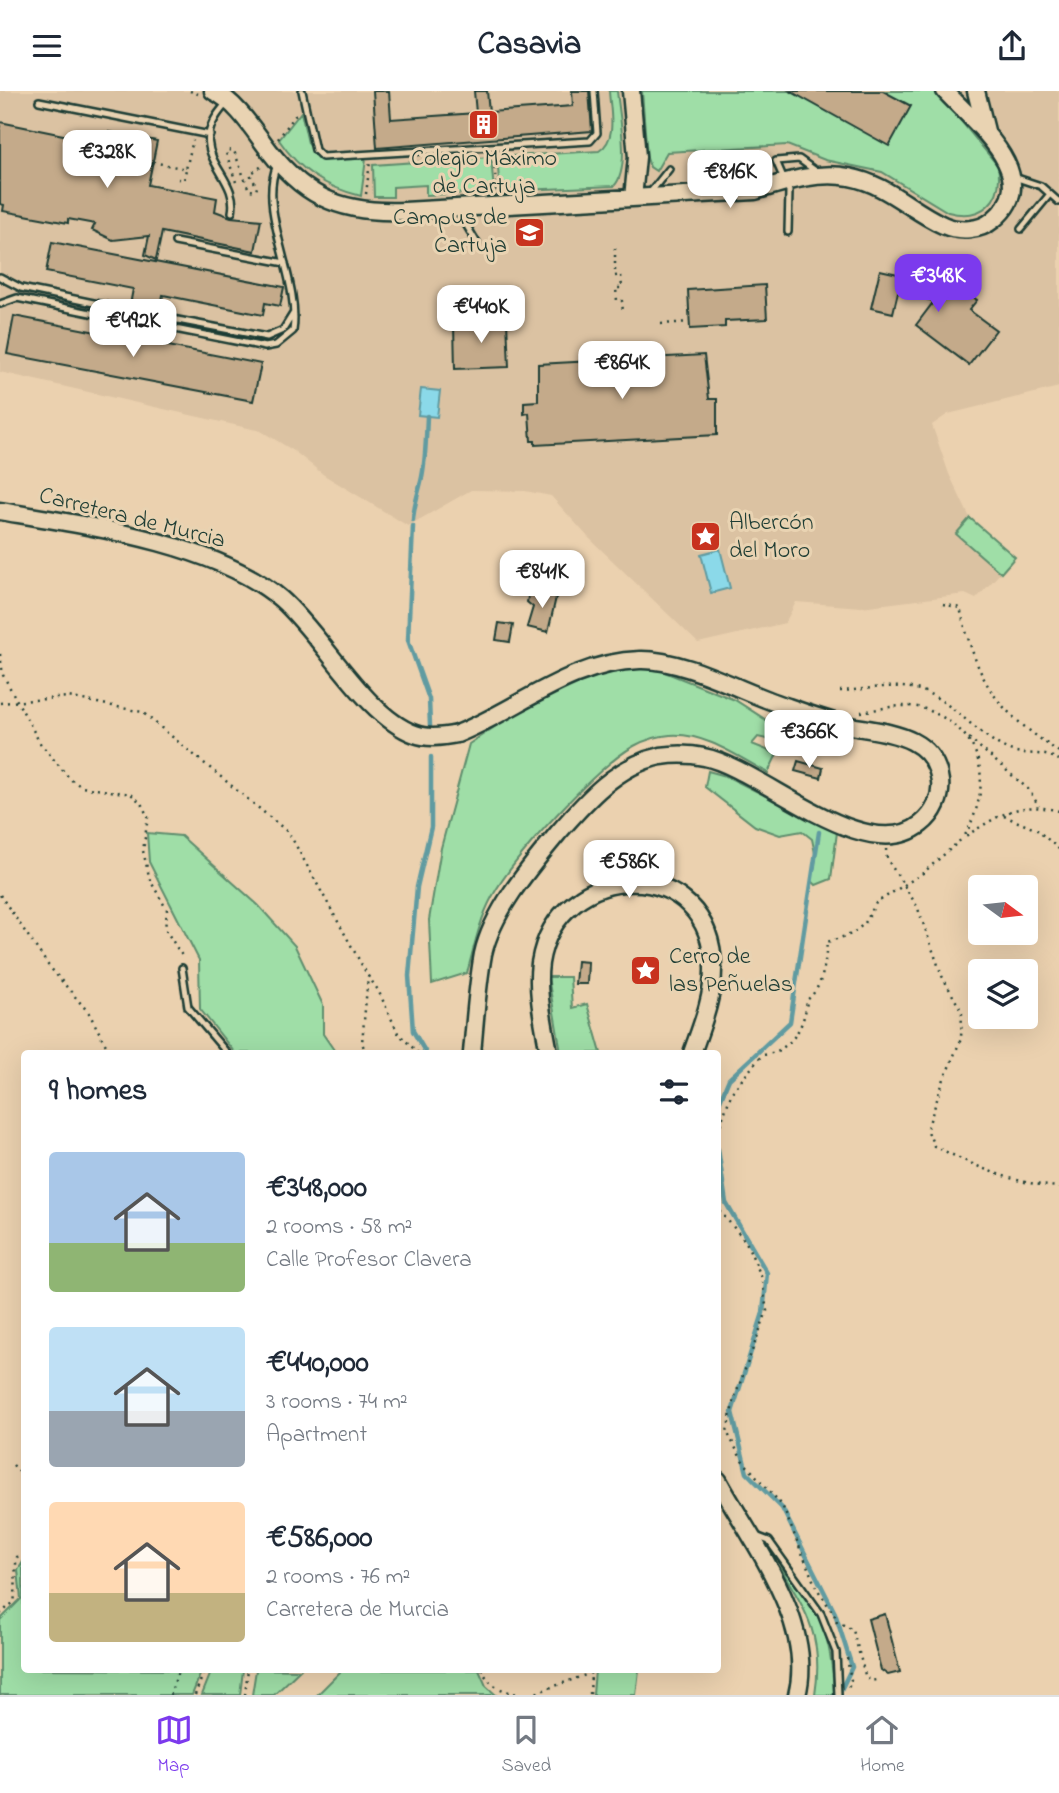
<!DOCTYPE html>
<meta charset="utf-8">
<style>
body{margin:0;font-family:"Indie Flower",sans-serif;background:#f2f2f3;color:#1f2937;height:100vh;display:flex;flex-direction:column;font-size:26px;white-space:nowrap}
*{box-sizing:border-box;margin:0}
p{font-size:23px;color:#747a83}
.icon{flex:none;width:38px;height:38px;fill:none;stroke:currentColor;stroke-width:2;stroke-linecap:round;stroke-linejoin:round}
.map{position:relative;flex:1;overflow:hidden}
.side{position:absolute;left:21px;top:959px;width:700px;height:623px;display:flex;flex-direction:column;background:#fff;border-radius:7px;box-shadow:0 7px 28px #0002}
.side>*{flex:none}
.needle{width:46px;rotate:105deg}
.fabs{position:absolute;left:968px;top:784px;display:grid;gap:14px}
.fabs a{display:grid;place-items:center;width:70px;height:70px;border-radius:7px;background:#fff;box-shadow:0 7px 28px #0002;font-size:35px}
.price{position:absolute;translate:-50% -60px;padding:0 16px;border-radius:14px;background:#fff;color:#222;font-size:23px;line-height:46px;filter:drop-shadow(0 2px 4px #0008)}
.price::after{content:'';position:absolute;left:50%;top:42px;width:21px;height:16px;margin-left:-10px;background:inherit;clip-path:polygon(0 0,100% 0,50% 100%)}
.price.selected{background:#7c3aed;color:#fff}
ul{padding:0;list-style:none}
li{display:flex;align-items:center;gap:21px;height:175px;padding:0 28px}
li span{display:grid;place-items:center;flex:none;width:196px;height:140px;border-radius:7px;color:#555}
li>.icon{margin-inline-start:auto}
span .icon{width:84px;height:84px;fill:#fffc;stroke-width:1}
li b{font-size:30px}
h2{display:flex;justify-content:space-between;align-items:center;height:84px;padding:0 28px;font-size:30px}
header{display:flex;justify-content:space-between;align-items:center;height:91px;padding:0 28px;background:#fff;font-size:32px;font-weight:800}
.tab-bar{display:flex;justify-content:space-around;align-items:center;height:98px;border-top:2px solid #e0e1e3;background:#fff;font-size:19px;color:#747a83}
.tab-bar a{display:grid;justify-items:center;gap:4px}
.tab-bar .selected{color:#7c3aed}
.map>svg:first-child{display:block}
</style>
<header><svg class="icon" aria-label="menu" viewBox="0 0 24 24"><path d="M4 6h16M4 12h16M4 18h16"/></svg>Casavia<svg class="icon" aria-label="share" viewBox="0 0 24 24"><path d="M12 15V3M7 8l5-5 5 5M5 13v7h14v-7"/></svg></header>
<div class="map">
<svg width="1059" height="1604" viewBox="0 0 1059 1604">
<rect width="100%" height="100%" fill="#ebd1af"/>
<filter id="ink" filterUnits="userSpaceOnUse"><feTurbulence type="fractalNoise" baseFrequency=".0143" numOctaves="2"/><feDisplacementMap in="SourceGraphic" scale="14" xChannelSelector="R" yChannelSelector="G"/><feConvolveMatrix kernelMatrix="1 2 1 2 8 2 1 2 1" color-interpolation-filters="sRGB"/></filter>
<g filter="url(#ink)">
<path fill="#dbc2a2" d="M 0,0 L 1059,0 L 1059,296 L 948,323 L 932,334 L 949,383 L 970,427 L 1015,466 L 976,508 L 965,503 L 861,516 L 796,511 L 785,532 L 698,552 L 589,447 L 551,405 L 525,400 L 471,399 L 408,435 L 324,384 L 294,360 L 261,340 L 0,281 Z"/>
<path fill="#9fdea7" stroke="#5f8e6e" stroke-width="2" d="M 609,0 L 617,0 C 619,23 631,78 614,95 L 500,100 L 497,66 L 599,60 C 618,48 610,20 609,0 Z
M 642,0 L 958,0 L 956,24 L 998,75 C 1004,110 982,130 948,121 L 882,81 L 825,69 L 787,54 L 667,61 L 656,80 L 650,76 L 647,67 Z
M 301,21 L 308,52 L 320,68 L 366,68 L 361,105 C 325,96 300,80 279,49 Z
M 491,66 L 494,101 L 426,104 L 426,94 L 393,96 L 393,106 L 374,106 L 373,74 Z
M 970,427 L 1015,466 L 1001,482 L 956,443 Z
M 637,577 L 662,580 L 735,609 L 791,645 L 788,653 L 758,646 L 752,653 L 777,663 L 768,682 C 740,667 704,641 670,644 C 657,645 645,649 634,655 C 596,676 513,767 492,806 C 479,830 474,857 467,882 L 432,893 L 429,829 L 441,757 L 469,653 C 521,617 573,585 637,577 Z
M 708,680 L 726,685 L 837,741 L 831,788 L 816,794 L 812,790 L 816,767 L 812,748 L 802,740 L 780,744 L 755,735 L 705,696 Z
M 147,742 L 181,745 L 258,814 L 295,855 L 323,914 L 323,943 L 336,962 L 235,962 L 200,918 L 199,869 L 149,771 Z
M 548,886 L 570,886 L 572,917 L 587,913 L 601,962 L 561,962 Z
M 23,1471 L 24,1578 L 202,1579 L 192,1604 L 0,1604 L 0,1529 L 21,1508 L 18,1479 Z
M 779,1475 C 821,1517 832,1545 834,1604 L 815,1604 C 824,1547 807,1521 779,1475 Z
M 212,1579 L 243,1579 L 240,1604 L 202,1604 Z
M 256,1579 L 256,1578 L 300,1579 L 274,1604 L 252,1604 Z
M 342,1579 L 479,1579 L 486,1595 L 496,1604 L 317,1604 Z
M 595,1579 L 639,1579 L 636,1604 L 593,1604 Z"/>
<path fill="#8bd9e9" stroke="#609ba1" stroke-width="2" d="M 421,298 L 440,300 L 437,326 L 418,324 Z
M 720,458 L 730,497 L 711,502 L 701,463 Z"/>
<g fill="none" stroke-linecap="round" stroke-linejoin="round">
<path stroke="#609ba1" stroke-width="4.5" d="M 413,429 C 414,413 419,401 422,386 C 426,366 426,345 427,325
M 413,435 L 408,549 L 429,608 L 430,635
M 426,962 L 413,940 L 409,885 L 417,796 L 431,736 L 431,666
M 718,1014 L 729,988 L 790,931 L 819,741
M 718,1058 L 726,1112 L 767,1182 L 763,1222 L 732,1321 L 747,1382 L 782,1417 L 835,1522 L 852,1576 L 839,1603"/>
</g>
<path fill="#c4aa8a" stroke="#1f3d34" stroke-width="2" d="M 373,0 L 389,0 L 391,28 L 476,22 L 474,0 L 487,0 L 489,21 L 573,15 L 572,0 L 589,0 L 592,40 L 377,57 Z
M 790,0 L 883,0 L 911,15 L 889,55 Z
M 0,31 L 107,53 L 109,41 L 157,50 L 148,94 L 217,107 L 215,120 L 231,126 L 261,129 L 255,160 L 162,141 L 156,169 L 145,164 L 149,145 L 113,149 L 92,139 L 95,133 L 68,128 L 68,132 L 3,120 L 4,114 L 0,113 Z
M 52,151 L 284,196 L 280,215 L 265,212 L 263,224 L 163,204 L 160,220 L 130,214 L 133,198 L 46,181 Z
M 880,179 L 929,190 L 952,205 L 956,199 L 964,205 L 966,201 L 977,209 L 969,219 L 996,239 L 969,274 L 916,234 L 934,210 L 898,201 L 893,222 L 871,217 Z
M 765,194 L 767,228 L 725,230 L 725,236 L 690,238 L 688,199 Z
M 14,225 L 261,273 L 253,310 L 7,263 Z
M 507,230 L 509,276 L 455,278 L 454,233 Z
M 704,264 L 709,308 L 717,308 L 717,344 L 535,354 L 535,350 L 531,350 L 529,322 L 524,323 L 524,311 L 538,310 L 538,273 Z
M 542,499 L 557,502 L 548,541 L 527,536 L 533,516 L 527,511 L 528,506 L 533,501 L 541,503 Z
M 499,532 L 513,534 L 510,551 L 496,549 Z
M 798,670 L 823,677 L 821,687 L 795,680 Z
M 577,870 L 588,871 L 587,893 L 575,893 Z
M 885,1523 L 900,1581 L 888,1584 L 881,1579 L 868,1528 Z"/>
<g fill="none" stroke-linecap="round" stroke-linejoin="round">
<defs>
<path id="lane" d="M 302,0 L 315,59 L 322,66 L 590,50 L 597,42 L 594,0
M 39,10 L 210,44
M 226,13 C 180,63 240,82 232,121
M 1014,86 L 1041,95 L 1059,111
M 649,103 L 669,78
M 463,119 L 464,130 L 477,152
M 1021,138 L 1050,103
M 788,141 L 789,100 L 776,70 L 799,68 L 817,81
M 175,151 L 285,172
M 0,186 L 21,197 L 137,221
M 0,213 L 17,207 L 135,231
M 146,223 L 267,246 L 283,239 L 293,223
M 145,232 L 265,256 L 276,254 L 293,240 C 301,189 257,120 277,74
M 182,877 L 188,916 L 227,962
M 756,1445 L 769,1450 L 821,1523 L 836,1561 L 838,1604"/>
<path id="secondary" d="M 213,0 C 233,9 249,32 262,50 C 300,104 338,123 404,120 L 755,100 C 785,91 817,80 849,86 C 887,93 910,119 943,134 C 959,141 980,140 993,129 C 1046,86 974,32 945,0
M 631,0 L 637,66 L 633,107
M 976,0 L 986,40
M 0,420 C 84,434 216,452 281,508 C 323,545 365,625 415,643 C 428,648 443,646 457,643 C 519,618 570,571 640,569 C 686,568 743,602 788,616 C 805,622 823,628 841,633 C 880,642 933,640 940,690 C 942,706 934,723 921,733 C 865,778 761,677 704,666 C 691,663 674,663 661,665 C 617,674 585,711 558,742 C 530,776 493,819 483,863 C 477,896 475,930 472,962
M 549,962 C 544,933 536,902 540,872 C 557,766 714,762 713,879 C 713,908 701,936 692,962
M 718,1389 C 751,1450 816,1532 797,1604"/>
</defs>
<use href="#lane" stroke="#1f3d34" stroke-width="10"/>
<use href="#secondary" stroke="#1f3d34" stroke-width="21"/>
<path stroke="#1f3d34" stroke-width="2.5" stroke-dasharray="2 5" stroke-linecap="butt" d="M 190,0 L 198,3
M 278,48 L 297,22
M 493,63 L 497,102
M 153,71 L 186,78 L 193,49
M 178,88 L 184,89 L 186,78
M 236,91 L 226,62 L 228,59 L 234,60 L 249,99 L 256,100 L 257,96 L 250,83 L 262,75
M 366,103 L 370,71
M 615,157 L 615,185 L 621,184 L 622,197 L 616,197 L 617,210 L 622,210 L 623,221
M 661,233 L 690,231
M 621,256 L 622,280
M 943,513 L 960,517 C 979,594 994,617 1059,661
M 0,563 L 3,584 L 40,652 L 70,688 L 82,696 L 131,703 L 141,712 L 148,726 L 143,760 L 150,789 L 167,819 L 165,838 L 184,868
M 840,600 C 864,599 888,593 911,597 C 948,603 974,643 1007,658 C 1025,666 1042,659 1059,669
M 0,612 L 68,606 L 142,621 L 289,742 L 368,885 L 362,952 L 366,962
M 861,621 C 881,618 905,611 925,618 C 987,641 993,695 964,746 C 999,725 1017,709 1059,720
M 969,647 L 1028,698 L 1039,715
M 1004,725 L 1037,739 L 1059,758
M 886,758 L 887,768 L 917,815 L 942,885 L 962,921 L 961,948 L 944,988 L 927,1038 L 934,1055 C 975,1075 1013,1093 1059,1096
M 0,804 L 48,874 L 89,922 L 110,962
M 368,885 L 378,899 L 398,942 L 418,962
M 718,1040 L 732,1001 L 762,964 C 791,961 805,935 807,909 C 824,895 825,872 827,851 L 852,843 L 865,832 L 876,812 L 923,782 L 964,746
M 718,1106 L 719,1119 L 746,1151 L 761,1185 L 767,1220 L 734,1308 L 727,1341 L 742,1369 L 782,1414 L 816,1496 L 835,1525 L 838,1537
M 13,1374 L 24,1386
M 0,1523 L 14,1511 C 17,1495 14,1481 17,1466 L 24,1464
M 836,1530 L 853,1539 L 865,1584 L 870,1590 L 876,1589
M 847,1567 L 851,1589 L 847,1601
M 482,1578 C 489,1596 505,1601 523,1604
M 170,1604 L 179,1578
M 195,1604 L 205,1578
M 245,1604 L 248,1578
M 530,1604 L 591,1582 L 590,1604"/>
<use href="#lane" stroke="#e9d3b2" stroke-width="5"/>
<use href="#secondary" stroke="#e9d3b2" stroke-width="16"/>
</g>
</g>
<defs>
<symbol id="building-square" viewBox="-11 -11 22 22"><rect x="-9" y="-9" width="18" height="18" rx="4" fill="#c8321e" stroke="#e9d3b2"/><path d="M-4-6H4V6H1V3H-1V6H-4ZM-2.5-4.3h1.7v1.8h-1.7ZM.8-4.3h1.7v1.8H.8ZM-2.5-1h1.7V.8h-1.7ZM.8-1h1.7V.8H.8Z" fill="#fff"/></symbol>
<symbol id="university-square" viewBox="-11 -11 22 22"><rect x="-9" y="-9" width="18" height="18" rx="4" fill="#c8321e" stroke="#e9d3b2"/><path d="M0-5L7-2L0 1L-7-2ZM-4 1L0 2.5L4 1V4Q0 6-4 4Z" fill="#fff"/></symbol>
<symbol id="sight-square" viewBox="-11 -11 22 22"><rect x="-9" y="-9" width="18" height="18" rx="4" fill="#c8321e" stroke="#e9d3b2"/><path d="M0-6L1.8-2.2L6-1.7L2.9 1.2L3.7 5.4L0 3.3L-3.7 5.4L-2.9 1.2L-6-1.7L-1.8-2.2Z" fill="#fff"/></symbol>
</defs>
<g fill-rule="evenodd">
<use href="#building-square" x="466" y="16" width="35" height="35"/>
<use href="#university-square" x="512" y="124" width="35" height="35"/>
<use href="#sight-square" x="688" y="428" width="35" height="35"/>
<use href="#sight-square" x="628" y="862" width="35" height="35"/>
</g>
<g text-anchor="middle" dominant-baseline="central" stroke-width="6" stroke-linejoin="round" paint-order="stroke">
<g font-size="24" fill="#1f3d34" stroke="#e9d3b2" text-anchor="start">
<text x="484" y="68" text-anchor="middle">Colegio Máximo<tspan x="484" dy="28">de Cartuja</tspan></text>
<text x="507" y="127" text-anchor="end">Campus de<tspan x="507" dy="28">Cartuja</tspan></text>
<text x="729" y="432">Albercón<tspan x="729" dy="28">del Moro</tspan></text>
<text x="669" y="866">Cerro de<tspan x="669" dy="28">las Peñuelas</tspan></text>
</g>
<g font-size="24" fill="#1f3d34" stroke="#e9d3b2">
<text transform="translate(132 428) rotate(14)">Carretera de Murcia</text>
</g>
</g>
</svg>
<div class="fabs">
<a><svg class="needle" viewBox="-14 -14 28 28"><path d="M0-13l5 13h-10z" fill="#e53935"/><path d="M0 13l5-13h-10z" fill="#747a83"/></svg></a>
<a><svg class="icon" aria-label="layers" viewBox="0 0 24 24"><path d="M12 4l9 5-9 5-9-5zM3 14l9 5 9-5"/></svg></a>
</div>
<b class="price" style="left:107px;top:99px">€328K</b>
<b class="price" style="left:730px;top:119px">€816K</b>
<b class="price selected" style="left:938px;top:223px">€348K</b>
<b class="price" style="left:481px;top:254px">€440K</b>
<b class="price" style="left:133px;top:268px">€492K</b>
<b class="price" style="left:622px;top:310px">€864K</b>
<b class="price" style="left:542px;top:519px">€841K</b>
<b class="price" style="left:809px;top:679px">€366K</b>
<b class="price" style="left:629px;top:809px">€586K</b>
<section class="side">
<h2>9 homes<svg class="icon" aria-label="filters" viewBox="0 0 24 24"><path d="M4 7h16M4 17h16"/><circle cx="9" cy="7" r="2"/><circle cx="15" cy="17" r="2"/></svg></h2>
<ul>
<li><span style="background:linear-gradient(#a9c7e8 65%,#8fb573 0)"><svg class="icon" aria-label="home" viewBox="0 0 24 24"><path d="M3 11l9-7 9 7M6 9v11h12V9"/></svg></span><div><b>€348,000</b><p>2 rooms · 58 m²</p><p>Calle Profesor Clavera</p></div></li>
<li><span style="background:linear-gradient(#bfe0f5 60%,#9aa5b1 0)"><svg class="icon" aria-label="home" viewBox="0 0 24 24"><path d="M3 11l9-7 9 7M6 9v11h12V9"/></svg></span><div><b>€440,000</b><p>3 rooms · 74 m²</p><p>Apartment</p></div></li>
<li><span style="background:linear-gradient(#ffd9b3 65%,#c2b280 0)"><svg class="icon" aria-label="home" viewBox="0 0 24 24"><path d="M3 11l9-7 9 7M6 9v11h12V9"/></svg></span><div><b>€586,000</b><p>2 rooms · 76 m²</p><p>Carretera de Murcia</p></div></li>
</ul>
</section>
</div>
<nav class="tab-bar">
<a class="selected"><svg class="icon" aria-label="map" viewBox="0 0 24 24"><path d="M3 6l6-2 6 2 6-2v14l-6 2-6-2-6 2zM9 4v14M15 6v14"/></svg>Map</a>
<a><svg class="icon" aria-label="saved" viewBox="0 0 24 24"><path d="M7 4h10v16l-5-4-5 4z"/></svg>Saved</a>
<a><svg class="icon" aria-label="home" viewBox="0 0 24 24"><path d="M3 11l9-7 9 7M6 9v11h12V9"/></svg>Home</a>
</nav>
